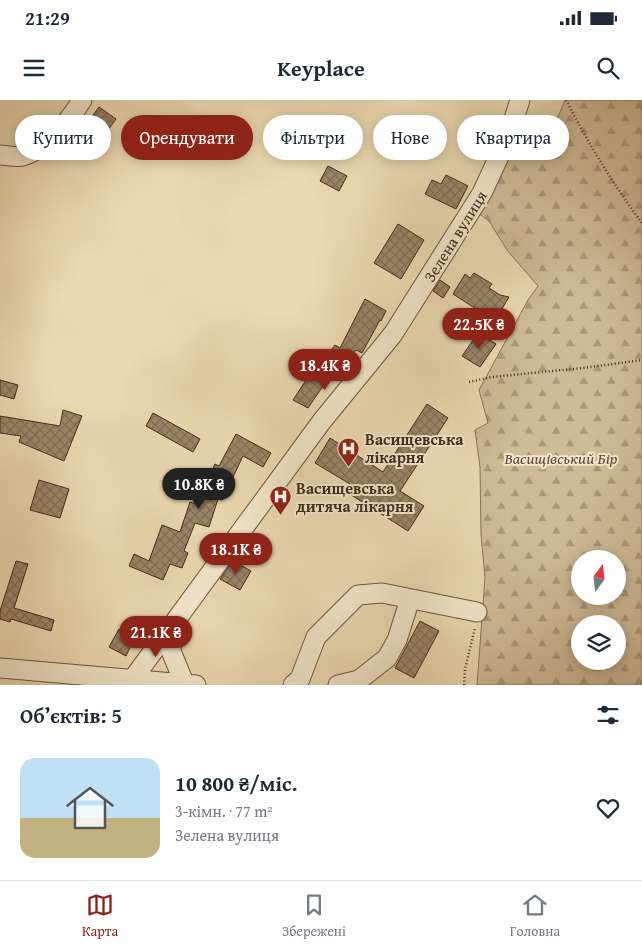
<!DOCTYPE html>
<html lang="uk">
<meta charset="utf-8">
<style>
body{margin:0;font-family:"Gentium Book Plus",serif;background:#f6f6f7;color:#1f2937;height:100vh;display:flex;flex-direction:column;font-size:19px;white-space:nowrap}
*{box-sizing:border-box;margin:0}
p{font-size:16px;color:#747a83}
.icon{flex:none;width:28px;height:28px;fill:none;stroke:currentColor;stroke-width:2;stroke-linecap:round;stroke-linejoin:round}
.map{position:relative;height:585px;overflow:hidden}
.panel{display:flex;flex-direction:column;background:#fff;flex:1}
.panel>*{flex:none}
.top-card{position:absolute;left:15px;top:15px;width:612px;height:45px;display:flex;gap:10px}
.needle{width:32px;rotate:15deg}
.buttons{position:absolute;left:571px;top:450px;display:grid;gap:10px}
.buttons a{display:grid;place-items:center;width:55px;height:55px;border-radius:50%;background:#fff;box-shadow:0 2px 12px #0003;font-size:25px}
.price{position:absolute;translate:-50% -42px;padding:0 11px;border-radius:18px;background:#8f2418;color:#fff;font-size:16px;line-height:32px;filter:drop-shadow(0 1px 2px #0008)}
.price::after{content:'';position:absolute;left:50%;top:30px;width:15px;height:11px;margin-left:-8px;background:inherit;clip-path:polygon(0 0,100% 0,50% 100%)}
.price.selected{background:#222;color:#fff}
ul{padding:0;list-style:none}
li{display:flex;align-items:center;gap:15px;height:125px;padding:0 20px}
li+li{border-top:1px solid #e0e1e3}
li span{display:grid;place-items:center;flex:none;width:140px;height:100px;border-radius:15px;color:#555}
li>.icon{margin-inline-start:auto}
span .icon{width:60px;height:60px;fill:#fffc;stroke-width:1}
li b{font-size:21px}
h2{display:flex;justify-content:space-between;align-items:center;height:60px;padding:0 20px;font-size:21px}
.pill{padding:0 18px;border-radius:22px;background:#fff;box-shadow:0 2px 12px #0003;font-size:18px;line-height:45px}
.pill.selected{background:#8f2418;color:#fff}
.status{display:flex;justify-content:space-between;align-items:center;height:35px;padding:0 25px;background:#fff;direction:ltr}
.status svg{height:14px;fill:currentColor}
header{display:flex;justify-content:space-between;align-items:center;height:65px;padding:0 20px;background:#fff;font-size:22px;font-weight:800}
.tabs{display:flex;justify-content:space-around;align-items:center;height:70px;border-top:1px solid #e0e1e3;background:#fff;font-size:14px;color:#747a83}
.tabs a{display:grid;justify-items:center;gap:2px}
.tabs .selected{color:#8f2418}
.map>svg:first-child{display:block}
</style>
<div class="status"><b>21:29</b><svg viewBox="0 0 49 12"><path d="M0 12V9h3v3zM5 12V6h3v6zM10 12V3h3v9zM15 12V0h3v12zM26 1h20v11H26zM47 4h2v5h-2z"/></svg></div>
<header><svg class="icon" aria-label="menu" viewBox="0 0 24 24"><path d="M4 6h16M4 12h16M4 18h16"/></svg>Keyplace<svg class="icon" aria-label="search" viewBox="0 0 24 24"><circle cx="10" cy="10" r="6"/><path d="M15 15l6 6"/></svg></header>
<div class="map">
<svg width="642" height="585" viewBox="0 0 642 585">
<defs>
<pattern id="forest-firs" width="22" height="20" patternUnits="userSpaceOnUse" patternTransform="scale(1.25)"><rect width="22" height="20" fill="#cfbb98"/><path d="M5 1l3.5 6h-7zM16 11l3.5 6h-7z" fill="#aa987b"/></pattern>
<pattern id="building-cross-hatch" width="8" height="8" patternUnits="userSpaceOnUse" patternTransform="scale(1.25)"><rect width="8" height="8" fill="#9b856a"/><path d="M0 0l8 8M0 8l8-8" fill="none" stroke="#806d57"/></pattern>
</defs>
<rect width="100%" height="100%" fill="#ebd9b1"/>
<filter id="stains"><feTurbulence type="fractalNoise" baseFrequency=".004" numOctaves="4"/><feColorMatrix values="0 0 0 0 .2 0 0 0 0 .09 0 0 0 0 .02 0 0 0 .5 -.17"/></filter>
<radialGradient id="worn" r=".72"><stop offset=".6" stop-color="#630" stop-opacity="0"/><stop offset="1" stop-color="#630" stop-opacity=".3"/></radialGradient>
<path fill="url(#forest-firs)" stroke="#8a725a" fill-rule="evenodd" d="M 565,0 L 642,0 L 642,585 L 477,585 L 485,478 L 481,434 L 480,367 L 475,330 L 488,323 L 479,290 L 528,200 L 538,186 L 507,150 L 489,121 L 473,109 L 508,38 L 541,58 ZM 580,459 L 618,459 L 618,496 L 580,496 ZM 580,524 L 618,524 L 618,561 L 580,561 Z"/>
<path fill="url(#building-cross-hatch)" stroke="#442a1d" d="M 99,7 L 116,19 L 105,34 L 88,22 Z
M 328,66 L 347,76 L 339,91 L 320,81 Z
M 446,75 L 468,86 L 456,109 L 425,94 L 432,80 L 441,84 Z
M 398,124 L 424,140 L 401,179 L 374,163 Z
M 474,173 L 492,184 L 489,188 L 500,195 L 509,197 L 497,217 L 487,216 L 453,194 L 465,174 L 470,178 Z
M 440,180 L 450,187 L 443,198 L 433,191 Z
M 365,199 L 386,211 L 381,221 L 380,220 L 362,253 L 356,250 L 339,273 L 334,270 L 308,308 L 293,300 L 310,274 L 313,275 L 335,245 L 340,248 Z
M 478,233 L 496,244 L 480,267 L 462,256 Z
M 0,280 L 18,285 L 14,299 L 0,295 Z
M 427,304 L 448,318 L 400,391 L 424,406 L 408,431 L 345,391 L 350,384 L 315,363 L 330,338 L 383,372 Z
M 63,310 L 82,316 L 64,361 L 19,342 L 21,336 L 0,333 L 0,316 L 60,326 Z
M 153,313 L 200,339 L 193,352 L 146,326 Z
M 236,334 L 271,353 L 263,367 L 243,356 L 222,400 L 218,399 L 209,427 L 195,423 L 184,451 L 188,453 L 182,468 L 170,464 L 163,480 L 129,466 L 134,454 L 149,461 L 162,425 L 180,432 L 190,402 L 196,404 L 215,364 L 219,366 Z
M 39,380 L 69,389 L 60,418 L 30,410 Z
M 16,461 L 28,464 L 14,508 L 54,520 L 51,531 L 11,519 L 10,522 L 0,519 L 0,511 Z
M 233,461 L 251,471 L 240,490 L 220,479 Z
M 420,521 L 439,531 L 414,578 L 395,568 Z
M 119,529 L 135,537 L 126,556 L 109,547 Z"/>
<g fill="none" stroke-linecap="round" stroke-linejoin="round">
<defs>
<path id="minor" d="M 0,55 C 7,55 17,58 23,56 C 48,48 69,21 82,0
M 173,525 L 171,551 L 185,585
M 0,568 L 196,585
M 132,580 L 322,321 L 393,234 L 482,93 L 508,37 L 520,0
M 293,585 L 300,579 L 316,537 L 358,495 L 382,493 L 477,512
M 338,585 L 359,580 L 387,558 L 397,540 L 410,499"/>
</defs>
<use href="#minor" stroke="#6e5642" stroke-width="21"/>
<path stroke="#442a1d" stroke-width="2.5" stroke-dasharray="1 2.5" stroke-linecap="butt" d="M 566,0 C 588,43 613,84 642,123
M 469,282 L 492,277 L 583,268 L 642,260
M 464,585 L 465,569 L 475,528"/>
<use href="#minor" stroke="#f2e6cc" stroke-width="19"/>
</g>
<defs>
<symbol id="hospital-pin" viewBox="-11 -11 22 30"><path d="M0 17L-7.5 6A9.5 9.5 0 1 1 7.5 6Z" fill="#8f2418" stroke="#f2e6cc"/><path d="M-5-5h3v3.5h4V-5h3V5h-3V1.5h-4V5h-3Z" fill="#fff"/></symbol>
</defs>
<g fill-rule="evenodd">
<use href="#hospital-pin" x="336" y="336" width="25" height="34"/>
<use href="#hospital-pin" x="268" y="384" width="25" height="34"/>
</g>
<g text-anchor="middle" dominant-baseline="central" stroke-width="4" stroke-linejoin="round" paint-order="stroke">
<g font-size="16" fill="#442a1d" stroke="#f2e6cc">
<text transform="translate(455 136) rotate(-58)">Зелена вулиця</text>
</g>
<g font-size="16" font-weight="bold" fill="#442a1d" stroke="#f2e6cc" text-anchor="start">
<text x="365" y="339">Васищевська<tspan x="365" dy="18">лікарня</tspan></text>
<text x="296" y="388">Васищевська<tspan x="296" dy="18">дитяча лікарня</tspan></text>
</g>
<g font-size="16" font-style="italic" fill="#604736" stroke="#f2e6cc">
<text x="561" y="358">Васищівський Бір</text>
</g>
</g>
<rect width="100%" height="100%" filter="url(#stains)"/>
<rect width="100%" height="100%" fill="url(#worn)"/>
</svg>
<div class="buttons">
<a><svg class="needle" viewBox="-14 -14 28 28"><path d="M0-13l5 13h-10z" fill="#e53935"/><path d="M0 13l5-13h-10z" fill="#747a83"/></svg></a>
<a><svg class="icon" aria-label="layers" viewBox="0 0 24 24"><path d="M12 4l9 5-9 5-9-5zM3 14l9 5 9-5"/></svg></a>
</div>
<b class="price" style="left:479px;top:250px">22.5K ₴</b>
<b class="price" style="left:325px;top:291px">18.4K ₴</b>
<b class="price selected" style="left:199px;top:410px">10.8K ₴</b>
<b class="price" style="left:236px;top:475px">18.1K ₴</b>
<b class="price" style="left:156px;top:558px">21.1K ₴</b>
<div class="top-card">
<a class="pill">Купити</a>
<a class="pill selected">Орендувати</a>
<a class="pill">Фільтри</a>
<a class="pill">Нове</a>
<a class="pill">Квартира</a>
</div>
</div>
<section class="panel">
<h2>Об’єктів: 5<svg class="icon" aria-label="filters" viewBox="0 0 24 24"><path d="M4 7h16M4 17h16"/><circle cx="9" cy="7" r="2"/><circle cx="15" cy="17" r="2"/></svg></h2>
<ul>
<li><span style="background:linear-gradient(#bfe0f5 60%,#c2b280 0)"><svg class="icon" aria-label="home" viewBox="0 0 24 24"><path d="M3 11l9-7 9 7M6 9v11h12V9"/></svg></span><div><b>10 800 ₴/міс.</b><p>3-кімн. · 77 m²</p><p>Зелена вулиця</p></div><svg class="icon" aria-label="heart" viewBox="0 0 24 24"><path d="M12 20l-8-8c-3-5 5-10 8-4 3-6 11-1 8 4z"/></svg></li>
</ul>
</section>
<nav class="tabs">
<a class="selected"><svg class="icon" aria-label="map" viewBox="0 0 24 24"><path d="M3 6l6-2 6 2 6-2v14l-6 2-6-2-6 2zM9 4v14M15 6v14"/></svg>Карта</a>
<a><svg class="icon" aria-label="saved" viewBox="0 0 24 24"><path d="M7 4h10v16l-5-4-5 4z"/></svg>Збережені</a>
<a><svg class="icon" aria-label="home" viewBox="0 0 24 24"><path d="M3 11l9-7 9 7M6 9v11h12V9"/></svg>Головна</a>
</nav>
